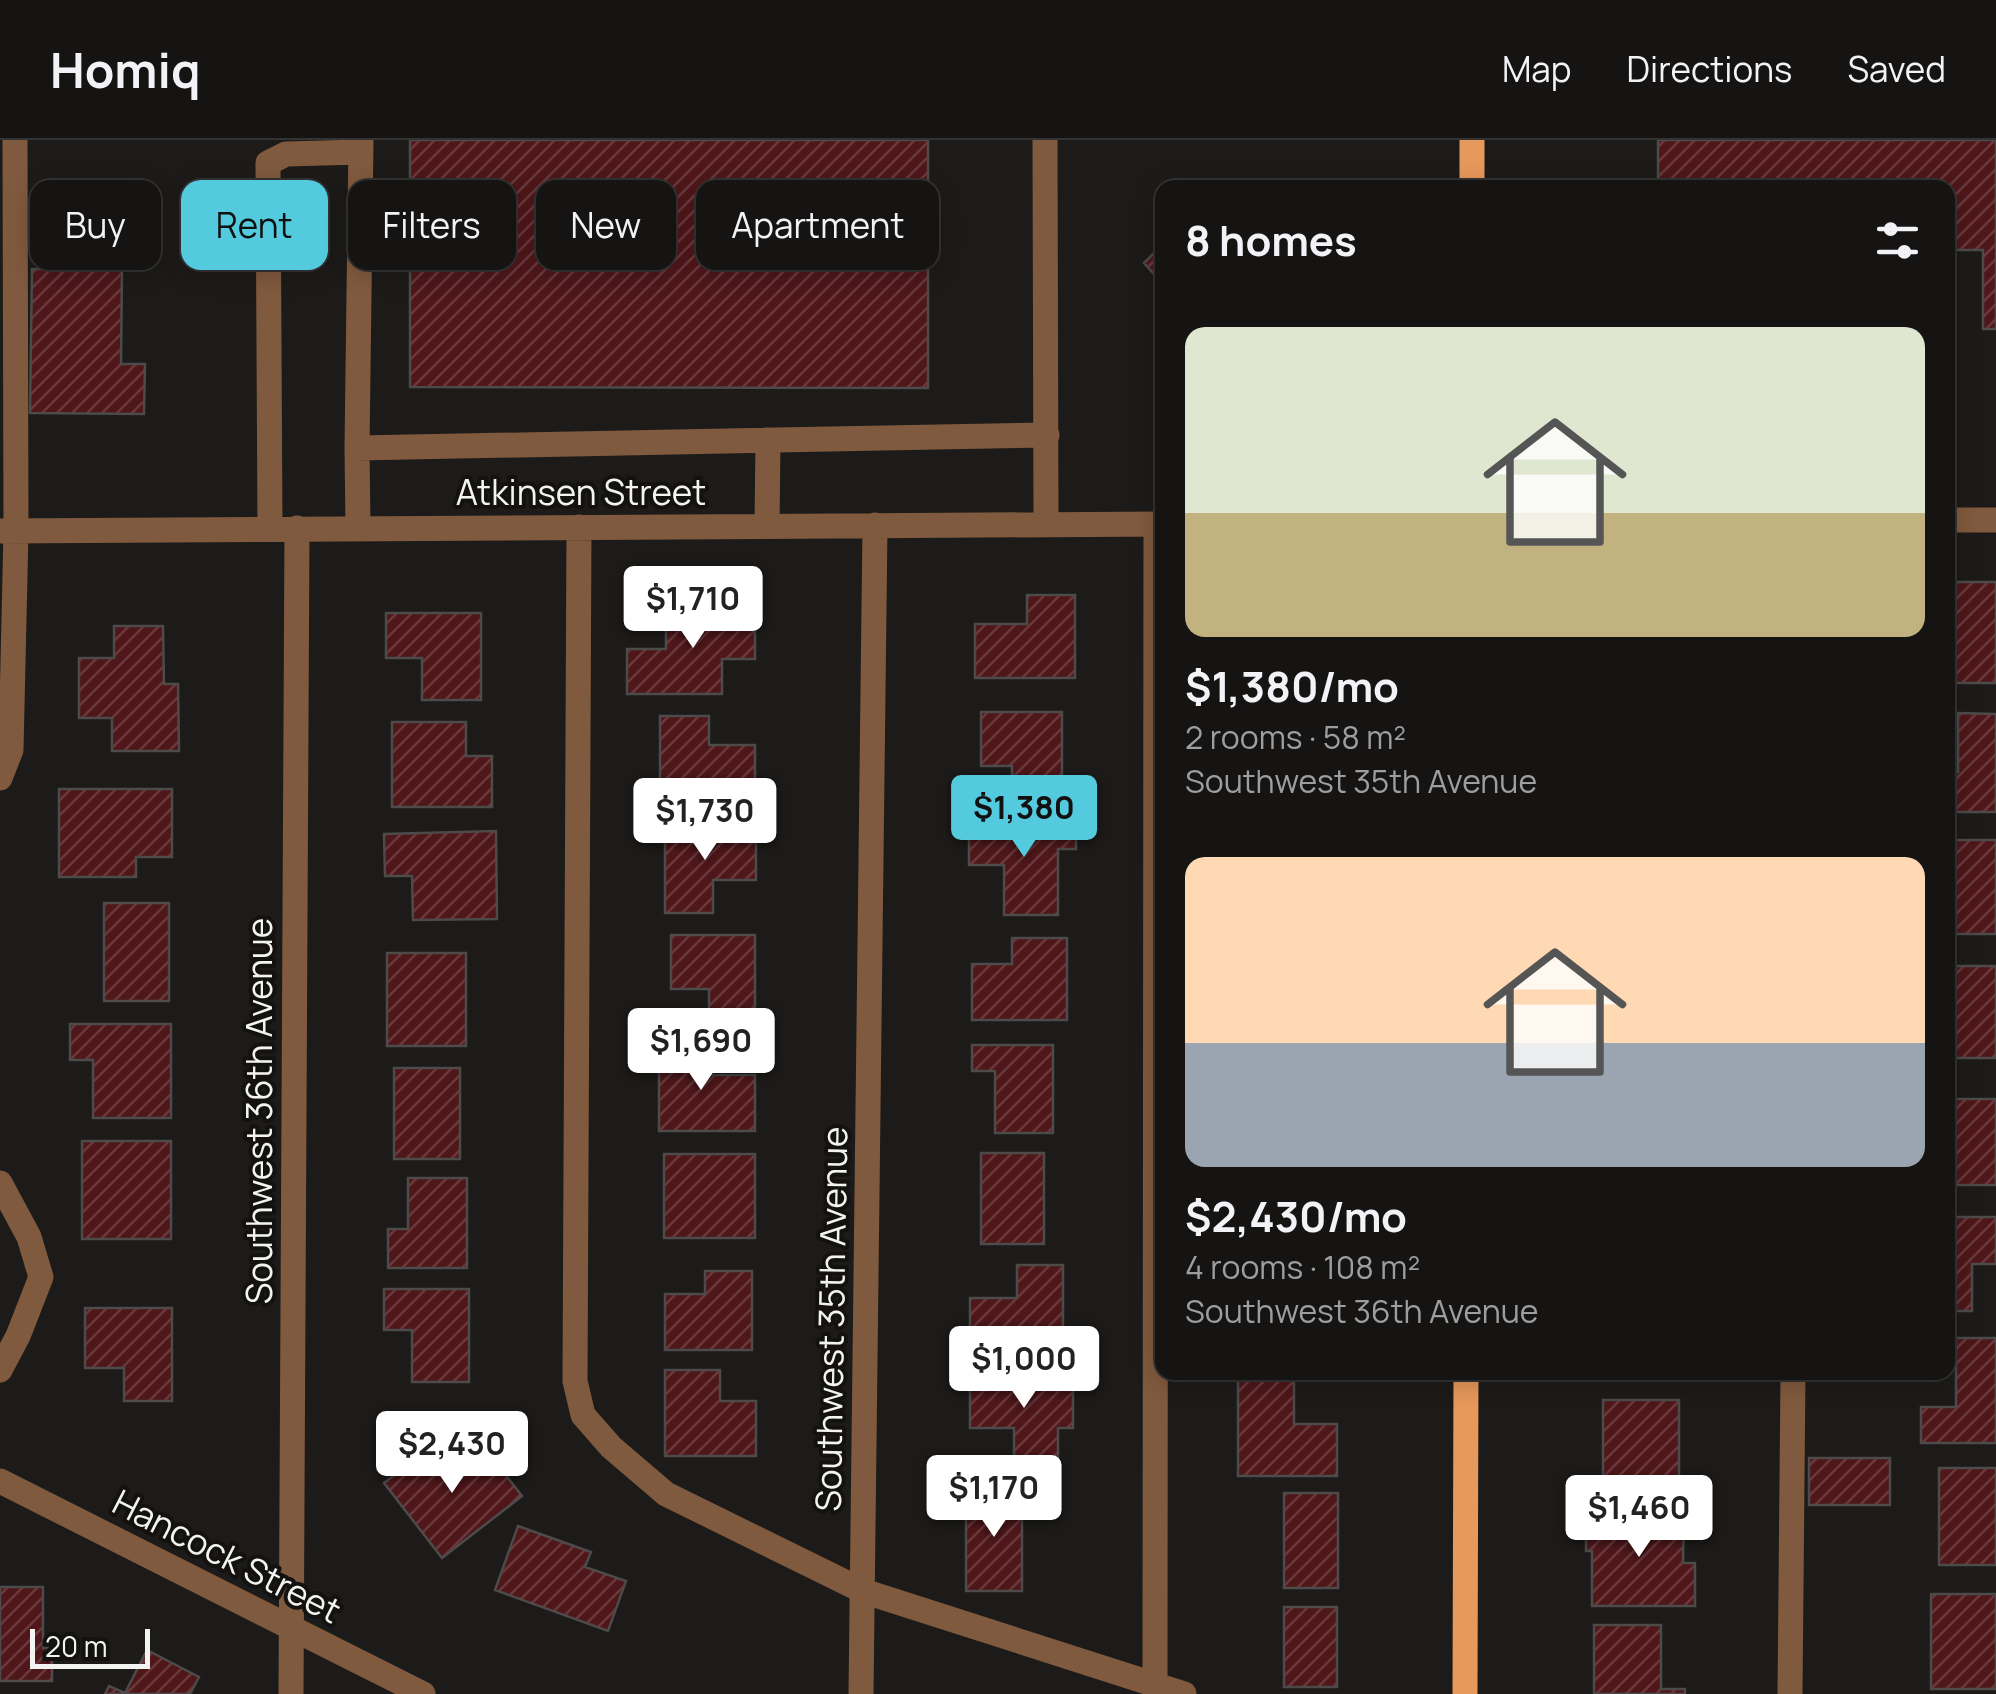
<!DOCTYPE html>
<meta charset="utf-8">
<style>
body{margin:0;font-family:Manrope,sans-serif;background:#1e1d1c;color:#f1f3f6;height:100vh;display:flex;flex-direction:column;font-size:38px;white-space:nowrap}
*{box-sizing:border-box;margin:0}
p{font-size:32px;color:#9d9ea0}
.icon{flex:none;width:55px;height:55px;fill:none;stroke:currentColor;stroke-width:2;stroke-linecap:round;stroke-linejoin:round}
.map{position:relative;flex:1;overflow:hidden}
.side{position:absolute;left:1155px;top:40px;width:800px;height:1200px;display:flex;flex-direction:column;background:#151413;border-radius:20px;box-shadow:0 5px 25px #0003,0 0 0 2px #343333}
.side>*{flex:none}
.banner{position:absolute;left:30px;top:40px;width:950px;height:90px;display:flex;gap:20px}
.scale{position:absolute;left:30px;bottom:25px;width:120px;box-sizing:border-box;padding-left:10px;border:5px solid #f3f3f1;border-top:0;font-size:28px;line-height:35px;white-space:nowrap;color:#f3f3f1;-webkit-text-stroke:8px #131210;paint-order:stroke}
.price{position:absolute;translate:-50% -85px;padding:0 22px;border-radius:10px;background:#fff;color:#222;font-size:32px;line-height:65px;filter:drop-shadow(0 2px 5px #0008)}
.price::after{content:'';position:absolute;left:50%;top:60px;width:30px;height:22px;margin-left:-15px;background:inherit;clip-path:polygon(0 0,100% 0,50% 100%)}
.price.current{background:#54cade;color:#111}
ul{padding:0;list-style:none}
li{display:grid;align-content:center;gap:20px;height:530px;padding:0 30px}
li span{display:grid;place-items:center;height:310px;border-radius:20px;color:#555}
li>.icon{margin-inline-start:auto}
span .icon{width:180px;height:180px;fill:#fffc;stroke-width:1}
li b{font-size:42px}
h2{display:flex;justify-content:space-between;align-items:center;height:120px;padding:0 30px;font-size:42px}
.pill{padding:0 35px;border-radius:20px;background:#151413;box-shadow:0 5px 25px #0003,0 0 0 2px #343333;font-size:35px;line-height:90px}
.pill.current{background:#54cade;color:#111}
header{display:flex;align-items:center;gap:60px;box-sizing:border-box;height:140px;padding:0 50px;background:#151413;border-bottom:2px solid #343333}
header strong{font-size:48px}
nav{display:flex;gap:55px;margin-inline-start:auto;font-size:35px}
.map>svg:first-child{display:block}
</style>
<header>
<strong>Homiq</strong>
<nav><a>Map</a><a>Directions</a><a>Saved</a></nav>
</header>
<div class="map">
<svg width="1996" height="1554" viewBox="0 0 1996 1554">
<defs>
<pattern id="building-hatch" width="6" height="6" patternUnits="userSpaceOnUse" patternTransform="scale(2.5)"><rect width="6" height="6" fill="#4f171a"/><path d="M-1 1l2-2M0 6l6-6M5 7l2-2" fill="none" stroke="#69393c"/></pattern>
</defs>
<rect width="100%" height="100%" fill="#1c1b19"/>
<path fill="url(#building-hatch)" stroke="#4d4a4a" stroke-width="2.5" d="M 410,0 L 928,0 L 928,248 L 410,247 Z
M 1658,0 L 1996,0 L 1996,189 L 1983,189 L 1983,110 L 1948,110 L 1948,48 L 1658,48 Z
M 1162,105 L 1162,143 L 1144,123 Z
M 32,129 L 122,129 L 121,224 L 145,224 L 144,274 L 30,273 Z
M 1948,442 L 1996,442 L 1996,543 L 1948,543 Z
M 1027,455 L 1075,455 L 1075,538 L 975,538 L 975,484 L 1027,484 Z
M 666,467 L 755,467 L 755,519 L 722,519 L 722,554 L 627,554 L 627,509 L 666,509 Z
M 386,473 L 481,473 L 481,560 L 422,560 L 422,518 L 386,518 Z
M 114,486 L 163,486 L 164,544 L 178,544 L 179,611 L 112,611 L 112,578 L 79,578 L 79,518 L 114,518 Z
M 981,572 L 1062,572 L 1062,658 L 1012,658 L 1012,626 L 981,626 Z
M 1958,573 L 1996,574 L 1996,672 L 1948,672 L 1948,632 L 1958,632 Z
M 660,576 L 709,576 L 709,605 L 755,605 L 755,659 L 660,659 Z
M 392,582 L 466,582 L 466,616 L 492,616 L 492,667 L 392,667 Z
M 59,649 L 172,649 L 172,717 L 136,717 L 136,737 L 59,737 Z
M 969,680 L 1076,680 L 1076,709 L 1058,709 L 1058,775 L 1004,775 L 1004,725 L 969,725 Z
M 665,684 L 756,684 L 756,740 L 713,740 L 713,773 L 665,773 Z
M 496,691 L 497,779 L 413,780 L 412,736 L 385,736 L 384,694 Z
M 1948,700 L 1996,700 L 1996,794 L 1948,794 Z
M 104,763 L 169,763 L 169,861 L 104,861 Z
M 671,795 L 755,795 L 755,879 L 709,879 L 709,849 L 671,849 Z
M 1012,798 L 1067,798 L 1067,880 L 972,880 L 972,824 L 1012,824 Z
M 387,813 L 466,813 L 466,906 L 387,906 Z
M 1948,826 L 1996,826 L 1996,918 L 1948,918 Z
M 70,884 L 171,884 L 171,978 L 93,978 L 93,920 L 70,920 Z
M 659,901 L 704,901 L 704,935 L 755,935 L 755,991 L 659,991 Z
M 972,905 L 1053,905 L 1053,993 L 995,993 L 995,931 L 972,931 Z
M 394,928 L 460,928 L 460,1019 L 394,1019 Z
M 1950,959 L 1996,959 L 1996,1045 L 1950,1045 Z
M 82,1001 L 171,1001 L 171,1099 L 82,1099 Z
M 981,1013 L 1044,1013 L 1044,1104 L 981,1104 Z
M 664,1014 L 755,1014 L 755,1098 L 664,1098 Z
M 408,1038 L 467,1038 L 467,1128 L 388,1128 L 388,1089 L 408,1089 Z
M 1948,1077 L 1996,1077 L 1996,1124 L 1972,1124 L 1972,1171 L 1948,1171 Z
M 1017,1125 L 1063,1125 L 1063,1211 L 970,1211 L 970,1158 L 1017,1158 Z
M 705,1131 L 752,1131 L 752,1210 L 665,1210 L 665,1154 L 705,1154 Z
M 384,1149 L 469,1149 L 469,1242 L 412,1242 L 412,1190 L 384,1190 Z
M 85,1168 L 172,1168 L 172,1261 L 124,1261 L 124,1228 L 85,1228 Z
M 1956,1198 L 1996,1198 L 1996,1303 L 1921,1303 L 1921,1267 L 1956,1267 Z
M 665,1230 L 720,1230 L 720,1261 L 756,1261 L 756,1316 L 665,1316 Z
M 1595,1232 L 1706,1232 L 1706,1238 L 1595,1238 Z
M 1813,1232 L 1860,1232 L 1860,1239 L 1813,1239 Z
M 970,1238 L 1073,1238 L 1073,1288 L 1058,1288 L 1058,1318 L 1014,1318 L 1014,1288 L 970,1288 Z
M 1238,1238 L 1294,1238 L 1294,1284 L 1337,1284 L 1337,1336 L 1238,1336 Z
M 1603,1260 L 1679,1260 L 1679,1353 L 1603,1353 Z
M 438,1302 L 460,1332 L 487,1311 L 522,1356 L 442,1418 L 384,1343 Z
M 1809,1318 L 1890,1318 L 1890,1365 L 1809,1365 Z
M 1939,1328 L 1996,1328 L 1996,1425 L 1939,1425 Z
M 966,1349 L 1022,1349 L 1022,1451 L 966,1451 Z
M 1284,1353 L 1338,1353 L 1338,1448 L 1284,1448 Z
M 1586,1372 L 1684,1373 L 1683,1423 L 1695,1423 L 1695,1466 L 1592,1466 L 1592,1411 L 1586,1411 Z
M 518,1386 L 591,1412 L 585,1427 L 626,1441 L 608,1491 L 495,1450 Z
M 0,1447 L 43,1447 L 43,1508 L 52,1508 L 52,1541 L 0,1541 Z
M 1931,1454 L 1996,1454 L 1996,1549 L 1931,1549 Z
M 1284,1467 L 1337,1467 L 1337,1547 L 1284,1547 Z
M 1594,1485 L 1661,1485 L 1661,1549 L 1685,1549 L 1685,1554 L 1594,1554 Z
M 147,1510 L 199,1537 L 190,1554 L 105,1554 L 109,1546 L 125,1553 Z"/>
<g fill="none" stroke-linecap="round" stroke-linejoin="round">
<path stroke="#805a3e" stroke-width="25" d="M 1045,0 L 1046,384
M 357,308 L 1047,295
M 1948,380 L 1996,380
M 767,386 L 768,300
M 579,387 L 575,1241 L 583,1275 L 611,1307 L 666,1354 L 863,1451 L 1184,1554
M 270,388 L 268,23 L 286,14 L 361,12
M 358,389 L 357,308 L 361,0
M 0,391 L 1162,384
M 0,638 L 11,610 L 16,391 L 15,0
M 0,1043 L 29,1097 L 41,1137 L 18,1196 L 0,1230
M 0,1341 L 423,1554
M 1155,1545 L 1156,384
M 291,1554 L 297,388
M 861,1554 L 875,385
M 1790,1554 L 1793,1232"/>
<path stroke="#e7985b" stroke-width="25" d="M 1472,48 L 1472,0
M 1465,1554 L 1466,1232"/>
</g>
<g text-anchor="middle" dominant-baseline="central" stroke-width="8" stroke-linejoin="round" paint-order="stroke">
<g font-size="35" fill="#f3f3f1" stroke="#131210">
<text x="581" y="352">Atkinsen Street</text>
<text transform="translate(259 971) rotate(-90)">Southwest 36th Avenue</text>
<text transform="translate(831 1179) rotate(-89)">Southwest 35th Avenue</text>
<text transform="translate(227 1416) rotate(27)">Hancock Street</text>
</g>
</g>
</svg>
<div class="scale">20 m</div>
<b class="price" style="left:693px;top:511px">$1,710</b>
<b class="price current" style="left:1024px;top:720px">$1,380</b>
<b class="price" style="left:705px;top:723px">$1,730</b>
<b class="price" style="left:701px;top:953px">$1,690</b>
<b class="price" style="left:1024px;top:1271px">$1,000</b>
<b class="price" style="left:452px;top:1356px">$2,430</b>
<b class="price" style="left:994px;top:1400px">$1,170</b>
<b class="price" style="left:1639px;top:1420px">$1,460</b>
<div class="banner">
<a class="pill">Buy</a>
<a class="pill current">Rent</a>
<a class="pill">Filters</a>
<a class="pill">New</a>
<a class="pill">Apartment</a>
</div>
<section class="side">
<h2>8 homes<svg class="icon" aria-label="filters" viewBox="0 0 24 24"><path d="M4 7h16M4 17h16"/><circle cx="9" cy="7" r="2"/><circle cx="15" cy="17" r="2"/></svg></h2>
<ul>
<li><span style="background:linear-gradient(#dfe7d0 60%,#c2b280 0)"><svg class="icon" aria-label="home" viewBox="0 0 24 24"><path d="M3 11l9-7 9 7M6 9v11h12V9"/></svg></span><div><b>$1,380/mo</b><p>2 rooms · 58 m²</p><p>Southwest 35th Avenue</p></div></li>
<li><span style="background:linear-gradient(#ffd9b3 60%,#9aa5b1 0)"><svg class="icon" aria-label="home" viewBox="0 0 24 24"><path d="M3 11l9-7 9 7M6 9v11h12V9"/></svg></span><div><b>$2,430/mo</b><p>4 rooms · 108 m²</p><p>Southwest 36th Avenue</p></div></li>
</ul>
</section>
</div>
